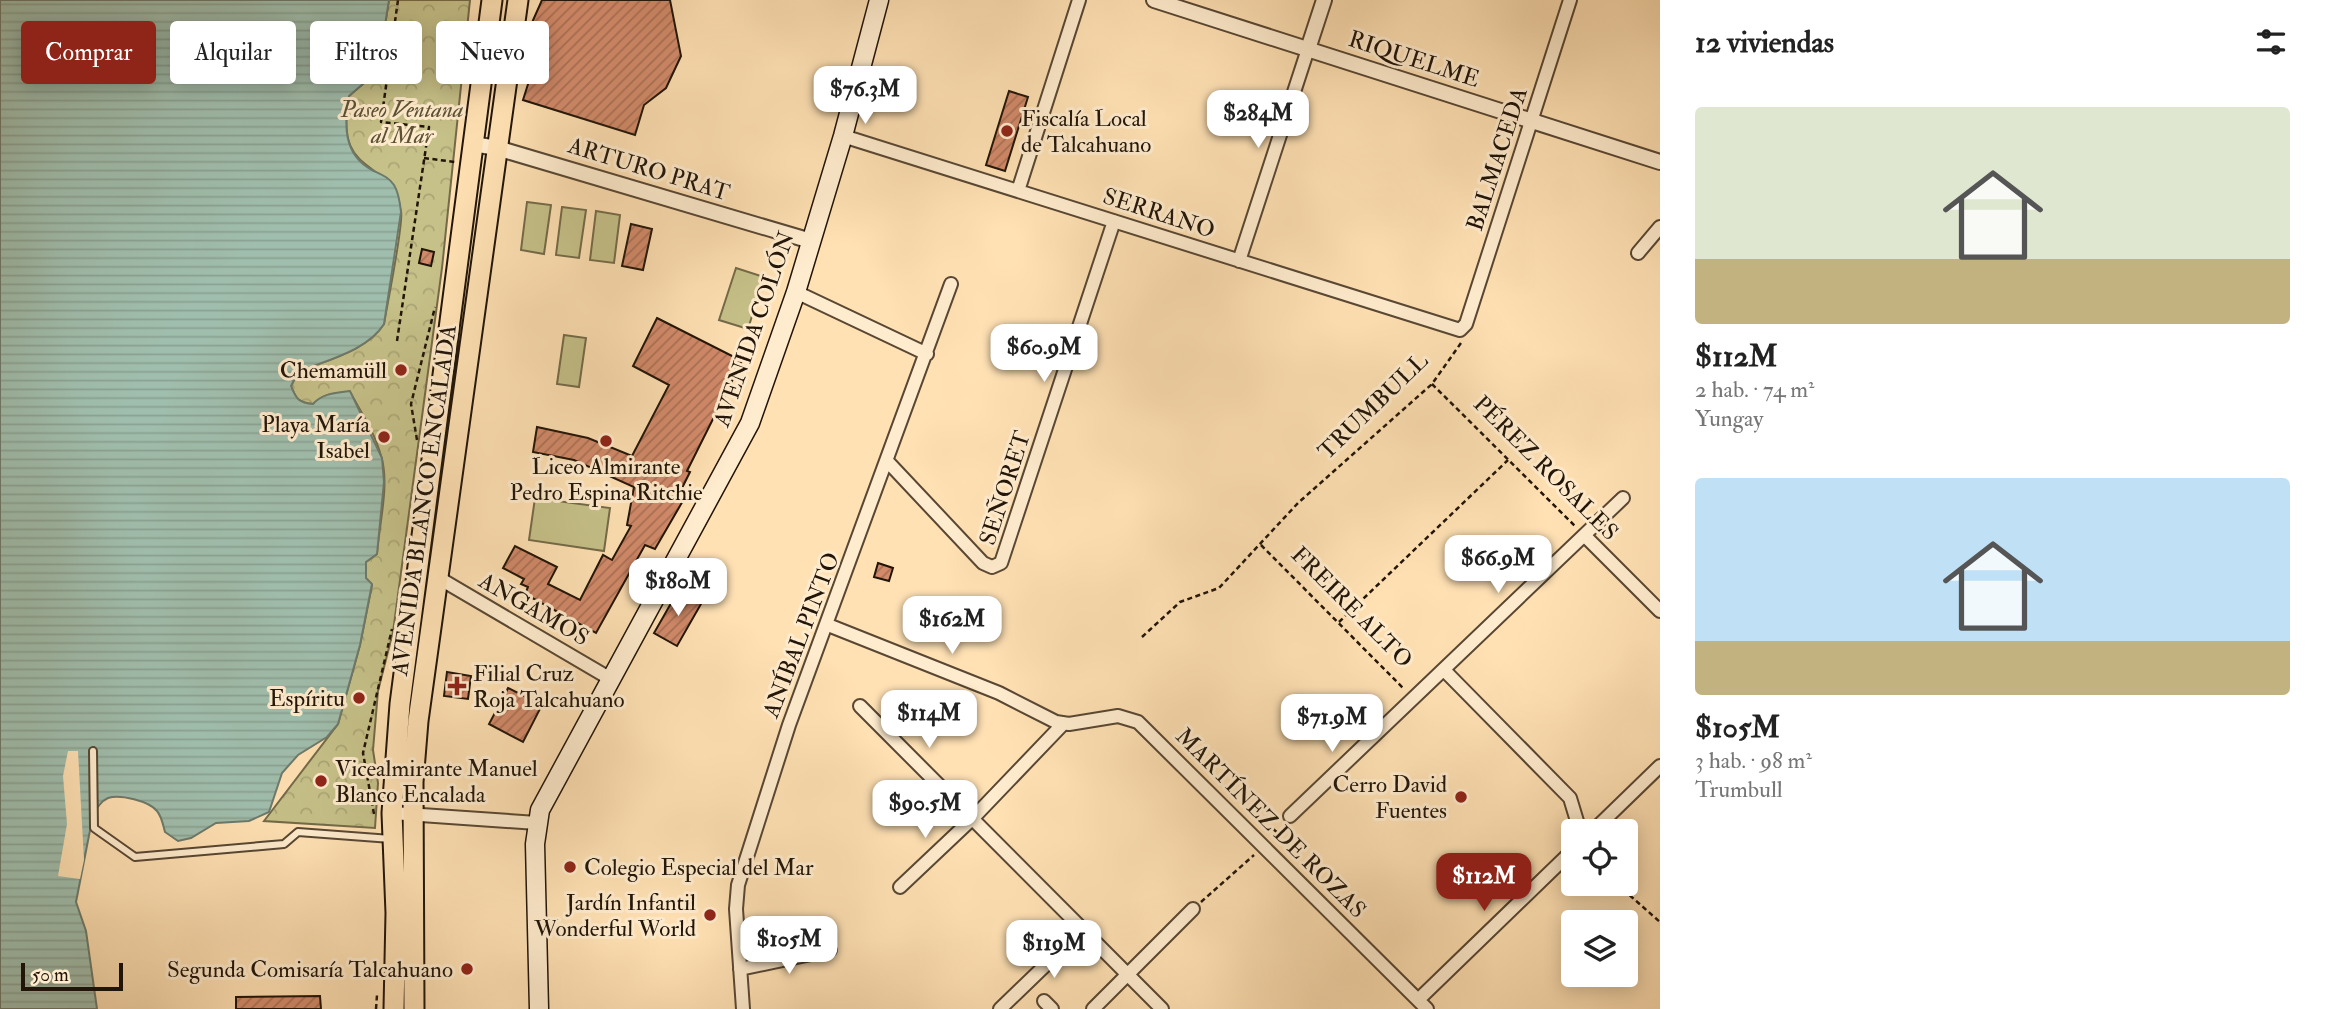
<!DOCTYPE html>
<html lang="es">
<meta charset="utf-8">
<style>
body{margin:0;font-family:"IM FELL Double Pica",serif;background:#f2f2f2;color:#222;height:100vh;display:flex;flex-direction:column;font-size:26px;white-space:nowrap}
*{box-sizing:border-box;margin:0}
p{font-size:23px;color:#767676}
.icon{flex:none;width:38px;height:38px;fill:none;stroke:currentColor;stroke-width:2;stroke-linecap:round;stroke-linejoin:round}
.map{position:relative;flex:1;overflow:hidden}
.sheet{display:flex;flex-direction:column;background:#fff;width:665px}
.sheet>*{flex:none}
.top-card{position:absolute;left:21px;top:21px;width:665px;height:63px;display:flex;gap:14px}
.fabs{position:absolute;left:1561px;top:819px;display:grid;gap:14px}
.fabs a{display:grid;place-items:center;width:77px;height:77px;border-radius:7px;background:#fff;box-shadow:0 4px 18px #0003;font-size:35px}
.scale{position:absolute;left:21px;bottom:18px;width:102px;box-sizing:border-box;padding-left:7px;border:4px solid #211408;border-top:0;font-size:19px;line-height:24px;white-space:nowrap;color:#211408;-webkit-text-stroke:5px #ffecce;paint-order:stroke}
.price{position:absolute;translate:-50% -60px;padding:0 16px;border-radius:14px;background:#fff;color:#222;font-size:23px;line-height:46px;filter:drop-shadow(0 2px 4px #0008)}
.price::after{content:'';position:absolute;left:50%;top:42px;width:21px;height:16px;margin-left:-10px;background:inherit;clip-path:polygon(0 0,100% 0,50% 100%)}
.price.current{background:#8f2418;color:#fff}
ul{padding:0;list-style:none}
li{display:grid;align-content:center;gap:14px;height:371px;padding:0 35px}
li span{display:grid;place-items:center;height:217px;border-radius:7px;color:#555}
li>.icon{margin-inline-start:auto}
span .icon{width:126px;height:126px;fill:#fffc;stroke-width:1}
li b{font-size:30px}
h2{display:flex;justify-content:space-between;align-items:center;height:84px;padding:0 35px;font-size:30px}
.pill{padding:0 24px;border-radius:7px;background:#fff;box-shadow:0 4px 18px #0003;font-size:24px;line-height:63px}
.pill.current{background:#8f2418;color:#fff}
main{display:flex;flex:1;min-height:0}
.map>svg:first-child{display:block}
</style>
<main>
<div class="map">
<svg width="1660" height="1009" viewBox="0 0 1660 1009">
<defs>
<pattern id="park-crowns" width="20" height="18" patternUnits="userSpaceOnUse" patternTransform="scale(1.75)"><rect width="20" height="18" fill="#c6c189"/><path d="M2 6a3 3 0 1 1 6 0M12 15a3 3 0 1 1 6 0" fill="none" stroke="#aaa575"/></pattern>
<pattern id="water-rules" width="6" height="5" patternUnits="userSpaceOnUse" patternTransform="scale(1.75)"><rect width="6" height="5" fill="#a0bead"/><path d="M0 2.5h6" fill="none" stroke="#8aa293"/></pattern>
<pattern id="building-hatch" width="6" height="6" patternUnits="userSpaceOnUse" patternTransform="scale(1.75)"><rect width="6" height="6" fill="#d28a6a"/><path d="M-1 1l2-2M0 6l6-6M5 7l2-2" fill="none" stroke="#aa7055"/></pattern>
</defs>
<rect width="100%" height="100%" fill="#ffe1b4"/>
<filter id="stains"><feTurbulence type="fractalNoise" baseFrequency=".00286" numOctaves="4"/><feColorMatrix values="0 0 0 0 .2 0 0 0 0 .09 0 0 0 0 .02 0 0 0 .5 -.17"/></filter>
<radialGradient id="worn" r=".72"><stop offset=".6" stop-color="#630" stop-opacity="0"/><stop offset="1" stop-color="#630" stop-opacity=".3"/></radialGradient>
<path fill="url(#park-crowns)" stroke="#746a48" stroke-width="2" d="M 389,0 L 470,0 L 442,268 L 393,632 L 378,691 L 373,750 L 378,783 L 375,828 L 264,821 L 338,724 L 360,645 L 372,585 L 366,579 L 366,562 L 377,554 C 379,524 390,484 381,456 C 375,433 361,412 350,392 C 336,393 324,393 313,404 C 299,403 296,399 291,386 L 298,372 C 326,360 367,351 384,324 C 387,305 404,223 401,211 C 385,152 334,179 349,96 L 371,77 L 380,56 Z"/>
<path fill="#c6c189" stroke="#746a48" stroke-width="2" d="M 527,202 L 551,205 L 544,254 L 521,250 Z
M 562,207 L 586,210 L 579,258 L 556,255 Z
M 596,211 L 620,215 L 614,263 L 590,260 Z
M 736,268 L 764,277 L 748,329 L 719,320 Z
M 564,335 L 586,338 L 579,387 L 557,384 Z
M 535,498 L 610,508 L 604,551 L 529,540 Z"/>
<path fill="url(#water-rules)" stroke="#6d7a6b" stroke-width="2" d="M 0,0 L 389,0 L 380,56 L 371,77 L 349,96 C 344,124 343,155 372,170 C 380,174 389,177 394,185 C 399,193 400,203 401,212 L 384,324 C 367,351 326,360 298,372 L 291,386 C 296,399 299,403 313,404 C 323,393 336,393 350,391 L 382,458 L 384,482 L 377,554 L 366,562 L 366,578 L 372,584 L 360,645 L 338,724 L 327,737 L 298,755 L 282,773 L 269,812 L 249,821 L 216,823 L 191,838 L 178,841 L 165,832 C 163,825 162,817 157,811 C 149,801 120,794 108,798 C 101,801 97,808 93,815 L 76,902 L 86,931 L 97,1009 L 0,1009 Z"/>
<path fill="#ffe1b4" d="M 68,751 L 78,751 L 84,860 L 80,879 L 58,876 L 67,824 L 63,776 Z"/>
<path fill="url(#building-hatch)" stroke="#211408" stroke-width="2" d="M 542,0 L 670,0 L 681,56 L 666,88 L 644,105 L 635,135 L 523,100 L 535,62 L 529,40 L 530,27 Z
M 1009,91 L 1028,97 L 1005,171 L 986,165 Z
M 631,224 L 652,229 L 643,270 L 622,266 Z
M 422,249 L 434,252 L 431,266 L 419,263 Z
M 657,318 L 742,361 L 687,471 L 690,472 L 678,496 L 684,499 L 655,549 L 645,545 L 596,633 L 525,594 L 528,587 L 521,584 L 524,579 L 503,568 L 515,546 L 557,567 L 548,584 L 580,600 L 603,555 L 612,560 L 631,526 L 627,525 L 634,487 L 574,460 L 533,452 L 537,427 L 588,438 L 632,456 L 669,385 L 633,366 Z
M 878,563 L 893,568 L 889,581 L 874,577 Z
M 678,591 L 701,604 L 677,646 L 654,633 Z
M 447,672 L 471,676 L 468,699 L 444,696 Z
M 508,688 L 542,705 L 523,742 L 489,724 Z
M 320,996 L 321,1009 L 236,1009 L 236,997 Z"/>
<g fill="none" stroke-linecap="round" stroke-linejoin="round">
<defs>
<path id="service" d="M 93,751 L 94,828 L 135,857 L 284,844 L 298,832 L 391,839"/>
<path id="minor" d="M 843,136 L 1460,330 L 1466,324 L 1570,0
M 1018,191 L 1079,0
M 1638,253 L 1660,227
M 1239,261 L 1308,49
M 796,292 L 927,354
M 888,462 L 983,563 L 992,567 L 1001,563 L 1114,221
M 1585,536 L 1660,611
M 437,577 L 609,678
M 828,625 L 999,693 L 1056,722 L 1069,724 L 1118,716 L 1138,722 L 1427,1009
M 1444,670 L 1570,798 L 1580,831
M 860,706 L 1162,1009
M 392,813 L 537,823
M 1290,816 L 1623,498
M 1593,831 L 1660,766
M 900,887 L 973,818 L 1063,724
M 740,969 L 830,950
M 1418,1000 L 1573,850
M 1044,1001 L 1052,1009
M 743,1009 L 736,909 L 738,885 L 789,725 L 951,284
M 1000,1009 L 1084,928
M 1093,1009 L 1193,909"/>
<path id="tertiary" d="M 1154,0 L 1660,162
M 1308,49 L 1324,0
M 473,144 L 497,148 L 811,241"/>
<path id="secondary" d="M 539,1009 L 535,844 L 540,810 L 750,423 L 796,292 L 843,136 L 879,0"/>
<path id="primary" d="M 394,1009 L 396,913 L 392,813 L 400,704 L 492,0
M 414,1009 L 413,782 L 418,721 L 518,0"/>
</defs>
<use href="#service" stroke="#584733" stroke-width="10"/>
<use href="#minor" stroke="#584733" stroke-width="16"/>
<use href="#tertiary" stroke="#584733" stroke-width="18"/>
<use href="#secondary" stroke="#211408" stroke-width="21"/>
<use href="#primary" stroke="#211408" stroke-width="23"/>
<path stroke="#211408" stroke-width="2.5" stroke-dasharray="5 3.5" stroke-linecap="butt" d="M 371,77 L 385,80
M 424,158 L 455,162
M 397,341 L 429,127 L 381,122 L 398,0
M 1432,384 L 1576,527
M 417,440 L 411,404 L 435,307
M 1261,545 L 1404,689
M 1339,622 L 1508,460
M 1142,637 L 1180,602 L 1219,588 L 1298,503 L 1432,384 L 1461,343
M 374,814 L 363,753 L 392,629
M 1267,831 L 1271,827 L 1280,835 L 1284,828
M 1617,884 L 1660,922
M 1201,902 L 1254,855
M 376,1009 L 377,995"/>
<use href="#service" stroke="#ffecce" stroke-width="6"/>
<use href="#minor" stroke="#ffecce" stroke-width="12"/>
<use href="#tertiary" stroke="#ffecce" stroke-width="14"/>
<use href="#secondary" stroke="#ffecce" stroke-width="18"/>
<use href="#primary" stroke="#ffe1b4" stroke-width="19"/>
</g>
<g fill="#8f2418" stroke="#ffecce" stroke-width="2.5">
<circle cx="1007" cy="131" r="7"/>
<circle cx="401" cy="370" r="7"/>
<circle cx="384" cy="437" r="7"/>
<circle cx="606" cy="441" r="7"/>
<path d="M453.5 675.5h7v7h7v7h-7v7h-7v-7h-7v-7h7z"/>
<circle cx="359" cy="698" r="7"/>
<circle cx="321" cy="781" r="7"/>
<circle cx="1461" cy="797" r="7"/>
<circle cx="570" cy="867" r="7"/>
<circle cx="710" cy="915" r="7"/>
<circle cx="467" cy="969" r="7"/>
</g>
<g text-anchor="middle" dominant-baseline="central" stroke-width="6" stroke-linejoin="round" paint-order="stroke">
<g font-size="23" fill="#211408" stroke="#ffecce">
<text transform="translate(1414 59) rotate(18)">RIQUELME</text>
<text transform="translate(1497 159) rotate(-72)">BALMACEDA</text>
<text transform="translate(649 169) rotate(17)">ARTURO PRAT</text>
<text transform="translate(1159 213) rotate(18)">SERRANO</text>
<text transform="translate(754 329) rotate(-71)">AVENIDA COLÓN</text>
<text transform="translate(1373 406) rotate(-44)">TRUMBULL</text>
<text transform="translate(1546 468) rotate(45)">PÉREZ ROSALES</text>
<text transform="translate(1005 488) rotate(-72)">SEÑORET</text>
<text transform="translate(424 500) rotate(-82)">AVENIDA BLANCO ENCALADA</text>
<text transform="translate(1352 607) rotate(45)">FREIRE ALTO</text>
<text transform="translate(534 609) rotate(30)">ANGAMOS</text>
<text transform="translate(801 635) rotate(-69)">ANÍBAL PINTO</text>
<text transform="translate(1271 823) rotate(45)">MARTÍNEZ DE ROZAS</text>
</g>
<g font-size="23" font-style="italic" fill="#5b5135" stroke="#ffecce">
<text x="402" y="109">Paseo Ventana<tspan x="402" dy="26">al Mar</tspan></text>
</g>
<g font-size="23" fill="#211408" stroke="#ffecce" text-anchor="end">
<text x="1021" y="118" text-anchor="start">Fiscalía Local<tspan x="1021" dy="26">de Talcahuano</tspan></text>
<text x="387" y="370">Chemamüll</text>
<text x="370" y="424">Playa María<tspan x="370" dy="26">Isabel</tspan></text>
<text x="606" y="466" text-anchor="middle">Liceo Almirante<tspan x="606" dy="26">Pedro Espina Ritchie</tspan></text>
<text x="473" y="673" text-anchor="start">Filial Cruz<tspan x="473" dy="26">Roja Talcahuano</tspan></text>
<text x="345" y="698">Espíritu</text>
<text x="335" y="768" text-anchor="start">Vicealmirante Manuel<tspan x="335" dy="26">Blanco Encalada</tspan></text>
<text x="1447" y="784">Cerro David<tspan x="1447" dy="26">Fuentes</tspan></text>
<text x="584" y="867" text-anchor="start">Colegio Especial del Mar</text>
<text x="696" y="902">Jardín Infantil<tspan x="696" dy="26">Wonderful World</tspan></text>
<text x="453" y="969">Segunda Comisaría Talcahuano</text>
</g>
</g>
<rect width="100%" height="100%" filter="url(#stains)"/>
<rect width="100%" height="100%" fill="url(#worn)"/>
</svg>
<div class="fabs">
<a><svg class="icon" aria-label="locate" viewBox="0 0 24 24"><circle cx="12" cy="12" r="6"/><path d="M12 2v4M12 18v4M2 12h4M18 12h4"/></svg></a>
<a><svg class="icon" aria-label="layers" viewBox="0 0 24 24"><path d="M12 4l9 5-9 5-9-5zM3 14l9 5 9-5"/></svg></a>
</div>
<div class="scale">50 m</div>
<b class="price" style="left:865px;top:126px">$76.3M</b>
<b class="price" style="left:1258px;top:150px">$284M</b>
<b class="price" style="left:1044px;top:384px">$60.9M</b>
<b class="price" style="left:1498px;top:595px">$66.9M</b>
<b class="price" style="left:678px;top:618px">$180M</b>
<b class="price" style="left:952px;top:656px">$162M</b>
<b class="price" style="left:929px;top:750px">$114M</b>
<b class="price" style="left:1332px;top:754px">$71.9M</b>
<b class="price" style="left:925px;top:840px">$90.5M</b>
<b class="price current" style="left:1484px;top:913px">$112M</b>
<b class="price" style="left:789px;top:976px">$105M</b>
<b class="price" style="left:1054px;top:980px">$119M</b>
<div class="top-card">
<a class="pill current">Comprar</a>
<a class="pill">Alquilar</a>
<a class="pill">Filtros</a>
<a class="pill">Nuevo</a>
</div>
</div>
<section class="sheet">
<h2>12 viviendas<svg class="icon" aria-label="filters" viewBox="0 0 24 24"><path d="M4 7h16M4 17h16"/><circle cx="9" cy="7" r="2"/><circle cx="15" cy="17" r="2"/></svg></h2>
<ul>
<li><span style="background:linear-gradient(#dfe7d0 70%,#c2b280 0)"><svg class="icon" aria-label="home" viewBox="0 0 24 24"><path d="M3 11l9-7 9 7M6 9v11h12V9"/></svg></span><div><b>$112M</b><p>2 hab. · 74 m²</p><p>Yungay</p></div></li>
<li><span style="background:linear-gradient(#bfe0f5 75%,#c2b280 0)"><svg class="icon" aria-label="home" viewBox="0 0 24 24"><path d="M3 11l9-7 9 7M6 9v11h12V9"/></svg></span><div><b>$105M</b><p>3 hab. · 98 m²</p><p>Trumbull</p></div></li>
</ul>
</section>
</main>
